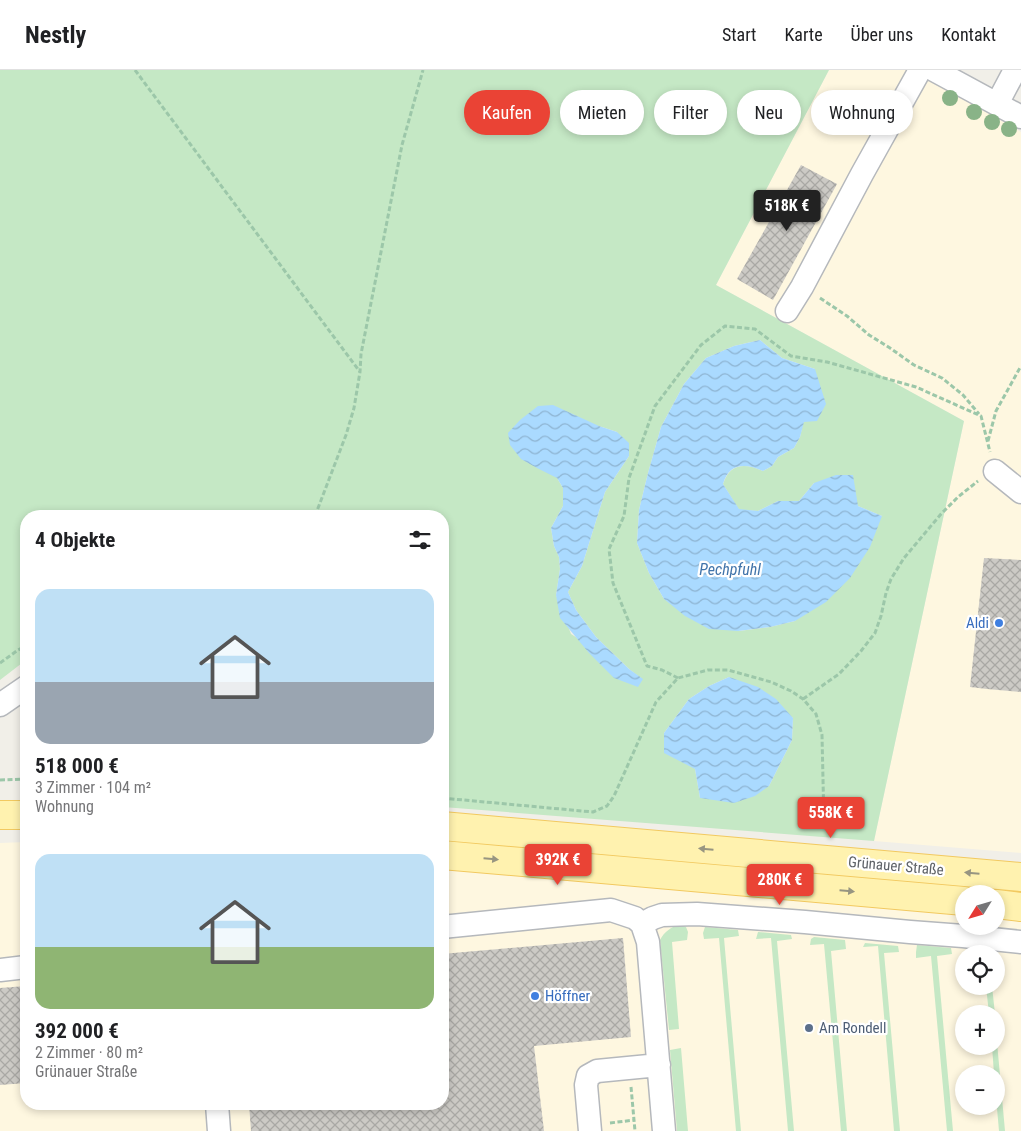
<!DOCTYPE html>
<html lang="de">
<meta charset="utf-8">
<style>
body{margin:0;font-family:"Roboto Condensed",sans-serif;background:#f2f2f2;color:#202124;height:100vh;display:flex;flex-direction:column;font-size:19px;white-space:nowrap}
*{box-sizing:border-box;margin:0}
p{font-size:16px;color:#757577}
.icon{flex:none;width:28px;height:28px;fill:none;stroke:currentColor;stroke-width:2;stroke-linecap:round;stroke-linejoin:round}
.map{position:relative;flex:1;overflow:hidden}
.drawer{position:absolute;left:20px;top:440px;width:429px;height:600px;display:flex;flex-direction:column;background:#fff;border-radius:20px;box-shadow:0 2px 8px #0003}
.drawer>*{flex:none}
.banner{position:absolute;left:464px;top:20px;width:475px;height:45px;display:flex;gap:10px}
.needle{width:32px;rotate:233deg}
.fabs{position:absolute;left:955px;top:815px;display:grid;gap:10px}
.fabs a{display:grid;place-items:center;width:50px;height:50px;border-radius:50%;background:#fff;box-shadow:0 2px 8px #0003;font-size:25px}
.price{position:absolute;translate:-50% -42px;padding:0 11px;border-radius:5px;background:#ea4335;color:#fff;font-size:16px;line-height:32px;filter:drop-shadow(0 1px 2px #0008)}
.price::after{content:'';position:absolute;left:50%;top:30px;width:15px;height:11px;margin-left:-8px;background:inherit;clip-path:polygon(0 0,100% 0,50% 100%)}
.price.selected{background:#222;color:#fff}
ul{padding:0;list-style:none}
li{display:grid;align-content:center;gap:10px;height:265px;padding:0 15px}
li span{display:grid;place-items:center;height:155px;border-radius:15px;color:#555}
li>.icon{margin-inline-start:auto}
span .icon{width:90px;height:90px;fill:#fffc;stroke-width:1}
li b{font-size:21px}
h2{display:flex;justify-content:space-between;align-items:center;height:60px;padding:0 15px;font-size:21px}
.pill{padding:0 18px;border-radius:22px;background:#fff;box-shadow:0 2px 8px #0003;font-size:18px;line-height:45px}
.pill.selected{background:#ea4335;color:#fff}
header{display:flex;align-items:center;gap:30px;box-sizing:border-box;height:70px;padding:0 25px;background:#fff;border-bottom:1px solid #e0e0e0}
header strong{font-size:24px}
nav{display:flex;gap:28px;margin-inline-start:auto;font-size:18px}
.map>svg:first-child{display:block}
</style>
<header>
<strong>Nestly</strong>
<nav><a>Start</a><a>Karte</a><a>Über uns</a><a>Kontakt</a></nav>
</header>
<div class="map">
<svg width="1021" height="1061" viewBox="0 0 1021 1061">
<defs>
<pattern id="water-waves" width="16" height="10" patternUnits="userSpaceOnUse" patternTransform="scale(1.25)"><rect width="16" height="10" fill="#aadaff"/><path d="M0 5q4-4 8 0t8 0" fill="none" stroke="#8eb4d2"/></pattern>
<pattern id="building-cross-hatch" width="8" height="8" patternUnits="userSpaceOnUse" patternTransform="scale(1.25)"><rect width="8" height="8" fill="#cccac5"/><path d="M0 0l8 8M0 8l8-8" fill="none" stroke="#a9a8a4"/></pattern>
</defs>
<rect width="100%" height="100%" fill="#f1efe8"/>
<path fill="#fef7e0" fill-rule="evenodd" d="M 829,0 L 910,0 L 1021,62 L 1021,783 L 874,771 L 964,351 L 716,215 Z
M 26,772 L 26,1034 L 442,1034 L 443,788 L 964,844 L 964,856 L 996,856 L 996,848 L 1021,852 L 1021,1061 L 0,1061 L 0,773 ZM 964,884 L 996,884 L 996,916 L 964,916 ZM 964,944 L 996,944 L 996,976 L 964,976 ZM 964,1004 L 996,1004 L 996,1036 L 964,1036 Z"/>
<path fill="#c5e8c5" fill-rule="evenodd" d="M 0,0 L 829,0 L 716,215 L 964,351 L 874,771 L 443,737 L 442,446 L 26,446 L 26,590 L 0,610 ZM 760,270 L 782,288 L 815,299 L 800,367 L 794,378 L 778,387 L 772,396 L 763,401 C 745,393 730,393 723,414 L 739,440 L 758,441 L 778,431 L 799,431 L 814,413 L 858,436 L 882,446 L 795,551 L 770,557 L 739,561 L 664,529 L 649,503 L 637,473 L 639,440 L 648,403 L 661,357 L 684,314 L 706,288 L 734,276 ZM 599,356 L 617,362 L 629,386 L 605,422 L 582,496 L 568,522 L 576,540 L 596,567 L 629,599 L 642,609 L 571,564 L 556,525 L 560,499 L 559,487 L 554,476 L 551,458 L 563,436 L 563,418 L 557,408 ZM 729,607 L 793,648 L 792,670 L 769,716 L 700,728 L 695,699 L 664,663 L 689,629 L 709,616 Z
M 680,854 L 686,857 L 688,862 L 687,870 L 672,872 L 679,959 L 669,960 L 660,870 C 664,862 671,857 680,854 Z
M 705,857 L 738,860 L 739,866 L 724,868 L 741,1061 L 736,1061 L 719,868 L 704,869 L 703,863 Z
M 758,862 L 791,865 L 792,869 L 777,871 L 794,1061 L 788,1061 L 771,868 L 756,869 Z
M 814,867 L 845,870 L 846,879 L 831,881 L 847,1061 L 841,1061 L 824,874 L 810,875 L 811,869 Z
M 865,873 L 898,876 L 899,882 L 884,883 L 900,1061 L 894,1061 L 878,876 L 863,877 Z
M 917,875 L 951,878 L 952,884 L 937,886 L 953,1061 L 947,1061 L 931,886 L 916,888 L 916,882 Z
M 986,916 L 992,916 L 995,944 L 989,944 Z
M 996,961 L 1005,1061 L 999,1061 L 996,1027 L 996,1004 L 994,1004 L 992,976 L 996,976 Z
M 681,978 L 688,1061 L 677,1061 L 670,980 Z"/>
<path fill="url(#water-waves)" d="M 760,270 L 782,288 L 815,299 L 826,334 L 817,351 L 804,352 L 800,367 L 794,378 L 778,387 L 772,396 L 763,401 C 745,393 729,393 723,414 L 739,439 L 758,441 L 778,431 L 799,431 L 814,413 L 836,405 L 853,405 L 858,436 L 882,446 L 870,477 L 850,508 L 826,532 L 795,551 L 770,557 L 738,561 L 709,559 L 685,546 L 664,529 L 649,503 L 637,473 L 639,440 L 648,403 L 661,357 L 684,314 L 706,288 L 734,276 Z
M 553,335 L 599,356 L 617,362 L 629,373 L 629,386 L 605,422 L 582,496 L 568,522 L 576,540 L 596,567 L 629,599 L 643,609 L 638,617 L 614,608 L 589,583 L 560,548 L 556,525 L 560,499 L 559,487 L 554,476 L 551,458 L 563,436 L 563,418 L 557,408 L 537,398 L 521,389 L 510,375 L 508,363 L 520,350 L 538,336 Z
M 729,607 L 758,617 L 776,629 L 793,648 L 792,670 L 769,716 L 755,726 L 734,733 L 700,728 L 695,699 L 664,683 L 664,663 L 689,629 L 709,616 Z"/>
<path fill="url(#building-cross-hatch)" d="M 801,95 L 837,114 L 773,230 L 737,209 Z
M 984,488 L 1021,490 L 1021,622 L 987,619 L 970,617 Z
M 623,868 L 631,967 L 534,976 L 544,1061 L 251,1061 L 249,1034 L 442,1034 L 442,884 Z
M 26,916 L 26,1013 L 0,1015 L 0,918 Z"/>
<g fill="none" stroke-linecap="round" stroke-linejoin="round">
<defs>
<path id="minor" d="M 934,0 L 1021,47
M 997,34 L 1015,0
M 787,241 L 802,217 L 862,104 L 920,0
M 995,401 L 1021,422
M 0,635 L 26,617
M 642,854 L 653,848 L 662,845 L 697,844 L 805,852 L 910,862 L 963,866 L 1021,872
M 442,857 L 611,840 L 635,848 L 642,854 L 648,872 L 664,1061
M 0,900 L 26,897
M 217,1034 L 219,1061
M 590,1061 L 586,1015 L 588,1006 L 597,1001 L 659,995"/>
<path id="major" d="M 0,745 L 26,745
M 442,756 L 1021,807
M 442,785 L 964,831
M 996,834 L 1021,837"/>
</defs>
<use href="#minor" stroke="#b5b8bc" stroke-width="25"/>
<use href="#major" stroke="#f2c960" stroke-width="30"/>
<path stroke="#9cc7a9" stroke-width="3" stroke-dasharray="5 2.5" stroke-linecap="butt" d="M 135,0 L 360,302
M 820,228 L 847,246 L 869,265 L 890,278 L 914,295 L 942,308 L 963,325 L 979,344
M 988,371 L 996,341 L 1021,296
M 315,446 L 346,365 L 354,338 L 360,302 L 361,284 L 402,75 L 423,0
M 0,593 L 18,580 L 26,576
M 678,608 L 662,600 L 647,596 L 613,513 L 609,479 L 624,446 L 629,408 L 655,336 L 701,275 L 725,256 L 755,259 L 791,286 L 827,292 L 916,317 L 981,346 L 990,382
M 803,629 L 839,604 L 861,581 L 875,563 L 881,546 L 886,523 L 891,509 L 904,488 L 941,444 L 958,427 L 978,411
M 0,710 L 26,709
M 442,728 L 593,742 L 607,736 L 614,726 L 656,632 L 678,608 L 708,600 L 728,600 L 771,612 L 791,621 L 803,629 L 816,644 L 822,665 L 824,754 L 833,766
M 631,1017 L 635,1061
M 610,1053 L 634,1050"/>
<use href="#minor" stroke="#fff" stroke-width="22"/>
<use href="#major" stroke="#fff2af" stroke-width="28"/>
</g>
<g fill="#89b387">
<circle cx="950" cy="28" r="8"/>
<circle cx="974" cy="42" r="8"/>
<circle cx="992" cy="52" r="8"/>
<circle cx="1009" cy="59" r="8"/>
</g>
<defs><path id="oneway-solid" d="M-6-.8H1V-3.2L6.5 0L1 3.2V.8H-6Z" transform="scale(1.25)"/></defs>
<g fill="#979581">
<use href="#oneway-solid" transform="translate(706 779) rotate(-175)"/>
<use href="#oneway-solid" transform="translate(491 789) rotate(5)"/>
<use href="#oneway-solid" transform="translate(972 803) rotate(-175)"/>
<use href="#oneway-solid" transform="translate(847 821) rotate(5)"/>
</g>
<g fill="#3f7fe0" stroke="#fff" stroke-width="2">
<circle cx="999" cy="553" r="5"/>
<circle cx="535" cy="926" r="5"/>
</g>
<circle fill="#5c6f8a" stroke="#fff" stroke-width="2" cx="809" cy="958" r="5"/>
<g text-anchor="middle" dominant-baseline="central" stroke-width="4.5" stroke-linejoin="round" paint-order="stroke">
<g font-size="15" fill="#366cbe" stroke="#fff" text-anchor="end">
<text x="989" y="553">Aldi</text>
<text x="545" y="926" text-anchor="start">Höffner</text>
</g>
<g font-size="15" fill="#5f6368" stroke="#fff">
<text transform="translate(896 796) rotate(5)">Grünauer Straße</text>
</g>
<g font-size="15" fill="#4e5e75" stroke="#fff" text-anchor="start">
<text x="819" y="958">Am Rondell</text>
</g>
<g font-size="16" font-style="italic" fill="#4174aa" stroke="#fff">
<text x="730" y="499">Pechpfuhl</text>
</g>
</g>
</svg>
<div class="fabs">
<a><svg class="needle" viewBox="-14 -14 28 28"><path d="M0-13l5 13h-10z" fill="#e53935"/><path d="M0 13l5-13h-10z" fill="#757577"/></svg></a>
<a><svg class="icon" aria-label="locate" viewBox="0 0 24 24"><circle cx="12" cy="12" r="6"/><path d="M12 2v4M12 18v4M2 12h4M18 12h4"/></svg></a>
<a>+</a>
<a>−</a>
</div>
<b class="price selected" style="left:787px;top:162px">518K €</b>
<b class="price" style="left:831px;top:769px">558K €</b>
<b class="price" style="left:558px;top:816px">392K €</b>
<b class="price" style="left:780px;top:836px">280K €</b>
<div class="banner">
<a class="pill selected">Kaufen</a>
<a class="pill">Mieten</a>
<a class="pill">Filter</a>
<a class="pill">Neu</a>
<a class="pill">Wohnung</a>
</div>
<section class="drawer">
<h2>4 Objekte<svg class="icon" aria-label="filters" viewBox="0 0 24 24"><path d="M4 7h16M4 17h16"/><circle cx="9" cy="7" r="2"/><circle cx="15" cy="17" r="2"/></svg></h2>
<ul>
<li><span style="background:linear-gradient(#bfe0f5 60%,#9aa5b1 0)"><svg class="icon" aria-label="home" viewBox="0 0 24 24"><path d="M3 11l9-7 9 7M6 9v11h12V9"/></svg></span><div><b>518 000 €</b><p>3 Zimmer · 104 m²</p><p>Wohnung</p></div></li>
<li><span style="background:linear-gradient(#bfe0f5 60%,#8fb573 0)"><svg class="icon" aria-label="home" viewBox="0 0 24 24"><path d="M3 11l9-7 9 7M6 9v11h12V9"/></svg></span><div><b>392 000 €</b><p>2 Zimmer · 80 m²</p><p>Grünauer Straße</p></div></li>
</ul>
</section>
</div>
